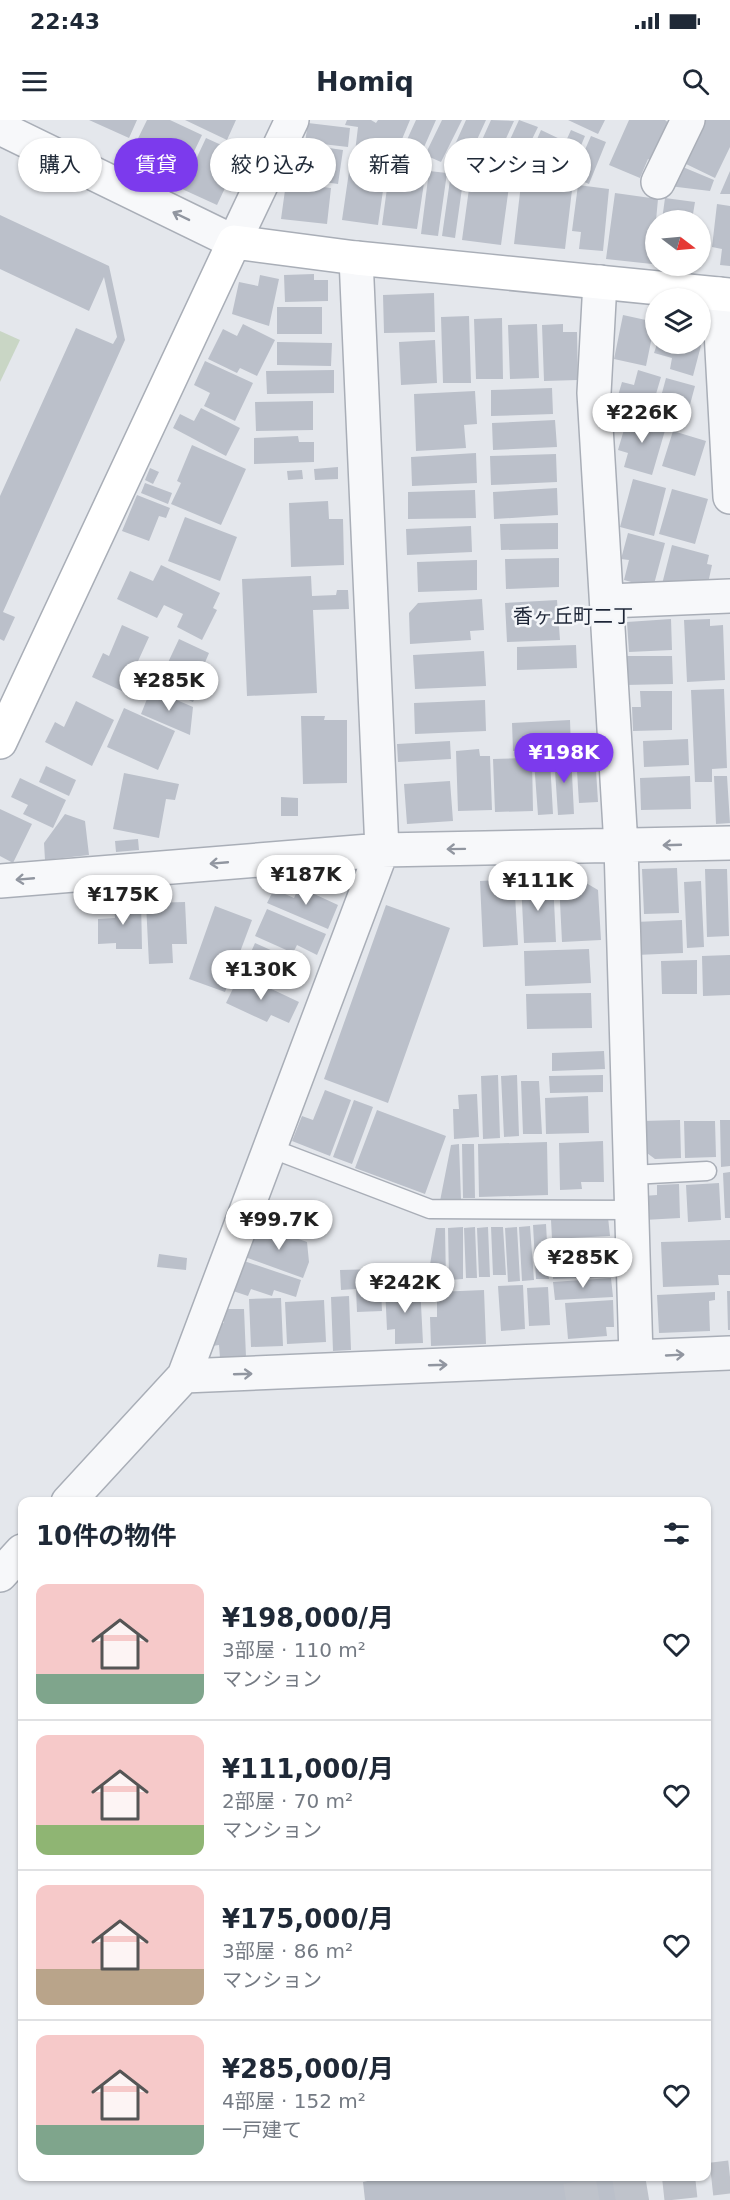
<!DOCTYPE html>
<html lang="ja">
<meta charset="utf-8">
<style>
body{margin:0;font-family:"DejaVu Sans","Noto Sans JP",sans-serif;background:#f6f6f7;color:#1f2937;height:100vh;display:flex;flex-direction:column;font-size:22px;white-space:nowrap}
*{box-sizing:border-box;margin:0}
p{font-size:20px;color:#747a83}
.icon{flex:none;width:33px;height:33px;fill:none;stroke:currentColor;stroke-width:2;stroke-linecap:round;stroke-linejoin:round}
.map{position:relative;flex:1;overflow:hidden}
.side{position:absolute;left:18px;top:1377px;width:693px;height:684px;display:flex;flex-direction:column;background:#fff;border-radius:12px;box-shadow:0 2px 4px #0004}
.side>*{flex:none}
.banner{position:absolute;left:18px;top:18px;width:694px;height:54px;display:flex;gap:12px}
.needle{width:39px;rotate:106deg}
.fabs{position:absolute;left:645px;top:90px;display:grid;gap:12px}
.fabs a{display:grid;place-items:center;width:66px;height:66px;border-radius:50%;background:#fff;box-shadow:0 2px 4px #0004;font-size:30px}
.price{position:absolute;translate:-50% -51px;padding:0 14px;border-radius:21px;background:#fff;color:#222;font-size:20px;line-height:39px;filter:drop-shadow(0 2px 3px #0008)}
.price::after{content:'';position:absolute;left:50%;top:36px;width:18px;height:14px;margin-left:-9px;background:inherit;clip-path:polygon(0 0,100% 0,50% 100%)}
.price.selected{background:#7c3aed;color:#fff}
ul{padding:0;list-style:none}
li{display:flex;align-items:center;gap:18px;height:150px;padding:0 18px}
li+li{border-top:2px solid #e0e1e3}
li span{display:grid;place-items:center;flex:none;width:168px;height:120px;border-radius:12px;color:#555}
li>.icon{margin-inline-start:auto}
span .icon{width:72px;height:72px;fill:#fffc;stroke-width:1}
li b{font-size:26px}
h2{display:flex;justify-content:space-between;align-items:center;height:72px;padding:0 18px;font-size:26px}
.tag{padding:0 21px;border-radius:27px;background:#fff;box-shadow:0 2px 4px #0004;font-size:21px;line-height:54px}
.tag.selected{background:#7c3aed;color:#fff}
.status{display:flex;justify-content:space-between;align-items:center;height:42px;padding:0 30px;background:#fff;direction:ltr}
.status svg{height:16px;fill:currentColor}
header{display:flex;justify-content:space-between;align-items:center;height:78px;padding:0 18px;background:#fff;font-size:27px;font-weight:700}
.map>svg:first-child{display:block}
</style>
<div class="status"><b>22:43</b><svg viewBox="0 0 49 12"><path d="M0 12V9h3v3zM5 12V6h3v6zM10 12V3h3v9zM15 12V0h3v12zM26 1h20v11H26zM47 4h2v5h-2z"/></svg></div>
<header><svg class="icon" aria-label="menu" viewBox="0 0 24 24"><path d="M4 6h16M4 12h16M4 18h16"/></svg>Homiq<svg class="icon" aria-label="search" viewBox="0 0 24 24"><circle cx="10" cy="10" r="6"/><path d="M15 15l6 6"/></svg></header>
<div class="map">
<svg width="730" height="2080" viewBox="0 0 730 2080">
<rect width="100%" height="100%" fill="#e4e7ec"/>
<path fill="#c9d6c5" d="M 0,211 L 20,220 L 0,262 Z"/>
<path fill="#bbc0ca" d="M 89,0 L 137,0 L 129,18 Z
M 147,0 L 170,0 L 202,15 L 189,42 L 175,35 L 163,60 L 126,43 Z
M 185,0 L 236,0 L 227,20 Z
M 347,0 L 371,0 L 376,3 L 378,0 L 410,0 L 395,36 L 355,32 L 358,7 L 345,5 Z
M 416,0 L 436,0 L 417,43 L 400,35 Z
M 442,0 L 462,0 L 441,42 L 425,35 Z
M 466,0 L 486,0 L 464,48 L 448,40 Z
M 491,0 L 514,1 L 492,49 L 473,40 Z
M 519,0 L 538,7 L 515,54 L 498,46 Z
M 568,0 L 605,0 L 598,14 Z
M 629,0 L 665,0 L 670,4 L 654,42 L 648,39 L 640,58 L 609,45 Z
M 704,0 L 730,0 L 730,27 L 715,58 L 684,43 Z
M 308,3 L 350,8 L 348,27 L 305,22 Z
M 541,10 L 562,20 L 545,56 L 525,47 Z
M 571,10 L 585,16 L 567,59 L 552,52 Z
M 591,16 L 606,22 L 589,64 L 573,57 Z
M 206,18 L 241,34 L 217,85 L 182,69 Z
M 301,24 L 343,30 L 338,64 L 296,58 Z
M 351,38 L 387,43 L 378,105 L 342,100 Z
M 678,45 L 714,60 L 710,71 L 669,66 Z
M 390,46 L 426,50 L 417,109 L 382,105 Z
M 429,51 L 447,53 L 438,116 L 421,114 Z
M 730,51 L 730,74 L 720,74 Z
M 451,53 L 464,54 L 455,118 L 442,116 Z
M 471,54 L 510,59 L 501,125 L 462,120 Z
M 286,63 L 331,68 L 327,104 L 281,99 Z
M 521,64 L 572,70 L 565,129 L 514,124 Z
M 578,65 L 609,69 L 603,131 L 579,129 L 581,112 L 572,111 Z
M 615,73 L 658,79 L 652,144 L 606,139 Z
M 665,78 L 695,82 L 692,100 L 662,100 Z
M 717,84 L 730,86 L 730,146 L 720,145 L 722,129 L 712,127 Z
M 0,95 L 109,146 L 125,220 L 3,492 L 15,497 L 4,521 L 0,519 L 0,376 L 76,208 L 113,224 L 117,217 L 104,157 L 89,191 L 0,149 Z
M 314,154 L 314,160 L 328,160 L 328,181 L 285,182 L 284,155 Z
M 260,155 L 279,159 L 269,206 L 232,194 L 239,162 L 258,166 Z
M 434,173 L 435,212 L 384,213 L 383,175 Z
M 277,187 L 322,187 L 322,214 L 277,214 Z
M 623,195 L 655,202 L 646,246 L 614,239 Z
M 469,196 L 471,263 L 443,263 L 441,197 Z
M 502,198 L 503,259 L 476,259 L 474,199 Z
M 243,204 L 275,220 L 257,256 L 240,248 L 237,253 L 208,239 L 223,209 L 237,216 Z
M 537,204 L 539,258 L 510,259 L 508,205 Z
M 563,204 L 563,212 L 577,212 L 578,260 L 544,261 L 542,205 Z
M 700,212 L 704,214 L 693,256 L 670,249 L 672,238 L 654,233 L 657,224 L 700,224 Z
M 435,220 L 437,263 L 401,265 L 399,222 Z
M 277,222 L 332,223 L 331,246 L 277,245 Z
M 205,241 L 253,263 L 235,301 L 204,286 L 210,273 L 194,265 Z
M 334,250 L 334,273 L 267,274 L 266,251 Z
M 638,250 L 661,257 L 649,298 L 614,289 L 622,262 L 634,265 Z
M 666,258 L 695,266 L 684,307 L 655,299 Z
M 552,268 L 553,294 L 491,296 L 491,270 Z
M 475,271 L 477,304 L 464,305 L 466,328 L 416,331 L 414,274 Z
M 313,281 L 313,310 L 256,311 L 255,282 Z
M 201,288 L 240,308 L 226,336 L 173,308 L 180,294 L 194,301 Z
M 628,296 L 666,307 L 652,355 L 624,347 L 628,333 L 618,330 Z
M 555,300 L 557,327 L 493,330 L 492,303 Z
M 673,311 L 706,321 L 695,356 L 662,346 Z
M 298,316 L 299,322 L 314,322 L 314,342 L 254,344 L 254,318 Z
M 192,325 L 246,349 L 221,405 L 171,384 L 181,363 L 177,361 Z
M 476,333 L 477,363 L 412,366 L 411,337 Z
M 556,334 L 557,362 L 491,365 L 490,336 Z
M 338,347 L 338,359 L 315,360 L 314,349 Z
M 150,348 L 159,352 L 153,364 L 145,360 Z
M 302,350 L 303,359 L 288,360 L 287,351 Z
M 633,359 L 666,368 L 654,416 L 620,407 Z
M 145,363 L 172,373 L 168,384 L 141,373 Z
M 557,368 L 558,395 L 494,399 L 493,372 Z
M 672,369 L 708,379 L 695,424 L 659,414 Z
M 475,370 L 476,398 L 408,399 L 408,372 Z
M 137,375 L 170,388 L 166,398 L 159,396 L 149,421 L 122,411 Z
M 328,381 L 329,399 L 343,399 L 344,445 L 291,447 L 289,383 Z
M 185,397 L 237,417 L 220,461 L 168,441 Z
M 558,403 L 558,429 L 501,430 L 500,404 Z
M 471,406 L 472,432 L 407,435 L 406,409 Z
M 628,413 L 665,423 L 653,468 L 624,460 L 629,440 L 621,439 Z
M 672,425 L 709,435 L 707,444 L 712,445 L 707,468 L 660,472 Z
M 559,438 L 559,467 L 506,469 L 505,439 Z
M 477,440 L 477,470 L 418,472 L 417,442 Z
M 161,445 L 220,473 L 213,488 L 217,490 L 202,520 L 177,507 L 183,494 L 164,485 L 157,498 L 117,479 L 130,451 L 153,461 Z
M 311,456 L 312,476 L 336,475 L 337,470 L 348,470 L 349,489 L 313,490 L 317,573 L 247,576 L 242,459 Z
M 482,479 L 484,510 L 470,511 L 471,520 L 410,524 L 409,493 L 418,483 Z
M 557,480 L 560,520 L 507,522 L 505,483 Z
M 671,499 L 672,530 L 629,532 L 627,502 Z
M 710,499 L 710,506 L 723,505 L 725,560 L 687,562 L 684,500 Z
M 122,505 L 149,517 L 124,572 L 92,557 L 103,533 L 109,536 Z
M 179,519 L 209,533 L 201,552 L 206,554 L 193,582 L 157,566 Z
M 576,525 L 577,548 L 517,550 L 517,527 Z
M 484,531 L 486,566 L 415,569 L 413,535 Z
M 624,536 L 672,536 L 673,564 L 625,565 Z
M 151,569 L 193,587 L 190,615 L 141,594 Z
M 724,569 L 727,648 L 712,649 L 712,662 L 695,662 L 691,570 Z
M 640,571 L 672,571 L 672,610 L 633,611 L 632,587 L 641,587 Z
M 485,580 L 486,611 L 415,614 L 414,583 Z
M 76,581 L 114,600 L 92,646 L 45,622 L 55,602 L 64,607 Z
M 124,588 L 175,611 L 158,650 L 107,627 Z
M 301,596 L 325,596 L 324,600 L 347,600 L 347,663 L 303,664 Z
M 570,600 L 571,628 L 513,631 L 512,603 Z
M 688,619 L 689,645 L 644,647 L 643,621 Z
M 450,621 L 451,639 L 398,642 L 397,624 Z
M 479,629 L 480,636 L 490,636 L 492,690 L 458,691 L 456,631 Z
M 571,634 L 574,694 L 558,695 L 554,635 Z
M 595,634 L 598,682 L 579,683 L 576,635 Z
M 532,638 L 533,691 L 495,692 L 493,639 Z
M 550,640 L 553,694 L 538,695 L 534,641 Z
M 46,646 L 76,660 L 69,676 L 39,662 Z
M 124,653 L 179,664 L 175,680 L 166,679 L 159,718 L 113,709 Z
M 690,656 L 691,689 L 641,690 L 640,658 Z
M 714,656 L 727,656 L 730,703 L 716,704 Z
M 20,658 L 66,680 L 53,708 L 23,694 L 28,685 L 11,677 Z
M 450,661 L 453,701 L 407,704 L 404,664 Z
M 281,677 L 298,678 L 298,696 L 281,696 Z
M 0,689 L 32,704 L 13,743 L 0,736 Z
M 65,694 L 85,701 L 89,735 L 45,740 L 44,723 Z
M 138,719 L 139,730 L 116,732 L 115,721 Z
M 677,748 L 679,793 L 644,794 L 642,749 Z
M 705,749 L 727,749 L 729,816 L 707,817 Z
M 514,759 L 518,825 L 483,827 L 480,761 Z
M 581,760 L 598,770 L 601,820 L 562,822 L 559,762 Z
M 553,761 L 556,822 L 524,823 L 521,762 Z
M 701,761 L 704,827 L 687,828 L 684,762 Z
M 299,767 L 338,785 L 328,809 L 267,783 L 274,769 L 294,778 Z
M 141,779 L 142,829 L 116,829 L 116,823 L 98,824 L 98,799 L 115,798 L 114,780 Z
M 185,782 L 187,824 L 172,824 L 173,843 L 149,844 L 146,783 Z
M 386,785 L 450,808 L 388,983 L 324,959 Z
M 215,786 L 252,800 L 225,872 L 189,859 Z
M 267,789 L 326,814 L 317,835 L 297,825 L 293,833 L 255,816 Z
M 682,800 L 683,833 L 636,835 L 635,802 Z
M 255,823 L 302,844 L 293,864 L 276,857 L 272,864 L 243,850 Z
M 589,829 L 591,863 L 525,866 L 524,831 Z
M 730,835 L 730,875 L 703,876 L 702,836 Z
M 697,840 L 697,874 L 662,874 L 661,841 Z
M 240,854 L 299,882 L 289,903 L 271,895 L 267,902 L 226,883 Z
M 591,873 L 592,908 L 527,909 L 526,874 Z
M 604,931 L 605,949 L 552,951 L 552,933 Z
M 498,955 L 500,1018 L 483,1019 L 481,956 Z
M 517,955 L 519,1016 L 504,1017 L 501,956 Z
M 603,955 L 603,972 L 550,973 L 549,956 Z
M 521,961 L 539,961 L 542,1014 L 523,1014 Z
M 325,970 L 351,980 L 330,1036 L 292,1021 L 302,996 L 313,1000 Z
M 477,974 L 479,1017 L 454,1019 L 453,989 L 459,989 L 458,975 Z
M 588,976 L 589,1013 L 546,1014 L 545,978 Z
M 354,980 L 373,987 L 352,1044 L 333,1037 Z
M 377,990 L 446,1016 L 425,1074 L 355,1048 Z
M 680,1000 L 681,1038 L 655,1039 L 643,1030 L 642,1001 Z
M 720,1000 L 730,1000 L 730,1046 L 721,1047 Z
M 684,1001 L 715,1001 L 716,1037 L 685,1038 Z
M 603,1021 L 604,1062 L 581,1062 L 582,1069 L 560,1070 L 559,1023 Z
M 547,1022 L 548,1075 L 479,1077 L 478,1024 Z
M 459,1024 L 461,1080 L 440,1081 L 451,1025 Z
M 462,1024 L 474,1024 L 475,1078 L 463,1078 Z
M 730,1052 L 730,1098 L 725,1098 L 723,1053 Z
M 719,1063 L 721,1100 L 688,1102 L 686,1065 Z
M 679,1064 L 680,1098 L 644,1100 L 643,1076 L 657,1075 L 657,1065 Z
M 608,1097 L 610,1116 L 552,1119 L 551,1100 Z
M 257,1104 L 307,1122 L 309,1142 L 303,1158 L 245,1137 Z
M 546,1104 L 549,1159 L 536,1159 L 533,1105 Z
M 530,1106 L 534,1160 L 522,1161 L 519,1107 Z
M 463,1107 L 463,1159 L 449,1160 L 448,1108 Z
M 475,1107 L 477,1158 L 466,1158 L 464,1108 Z
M 488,1107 L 490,1157 L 479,1157 L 477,1108 Z
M 491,1107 L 503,1107 L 506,1155 L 493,1155 Z
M 517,1107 L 520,1161 L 508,1162 L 505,1108 Z
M 436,1108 L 445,1108 L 446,1162 L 427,1163 Z
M 608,1118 L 609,1136 L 554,1138 L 553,1120 Z
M 730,1120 L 730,1155 L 718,1155 L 719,1165 L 663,1167 L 661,1122 Z
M 159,1134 L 187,1138 L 186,1150 L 157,1147 Z
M 609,1139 L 610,1157 L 553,1159 L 553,1141 Z
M 241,1140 L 301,1160 L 296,1177 L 274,1170 L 272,1176 L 251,1169 L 248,1176 L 230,1170 Z
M 380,1149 L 382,1191 L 357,1192 L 356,1169 L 341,1170 L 340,1150 Z
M 611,1158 L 613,1177 L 555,1180 L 553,1162 Z
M 420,1165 L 423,1223 L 395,1224 L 395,1209 L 387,1210 L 385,1167 Z
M 523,1165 L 525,1209 L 501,1211 L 498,1166 Z
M 548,1167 L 550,1205 L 529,1206 L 527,1168 Z
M 484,1170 L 486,1224 L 431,1226 L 430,1197 L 437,1197 L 437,1172 Z
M 727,1171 L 730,1171 L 730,1210 L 728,1210 Z
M 715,1172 L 715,1180 L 709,1181 L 710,1211 L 659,1213 L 657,1175 Z
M 349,1176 L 351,1230 L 333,1231 L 331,1177 Z
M 281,1178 L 283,1226 L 251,1227 L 249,1179 Z
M 324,1180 L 326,1222 L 287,1224 L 285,1182 Z
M 613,1180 L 614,1207 L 606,1207 L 607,1216 L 568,1219 L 565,1183 Z
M 224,1189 L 244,1189 L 246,1237 L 220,1238 L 219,1225 L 212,1226 L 212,1216 L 219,1215 L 219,1204 L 224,1203 Z
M 389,2056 L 642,2056 L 647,2080 L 365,2080 L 363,2062 Z"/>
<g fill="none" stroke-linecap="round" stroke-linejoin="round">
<path stroke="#bfc3cb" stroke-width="33" stroke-dasharray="33 16" stroke-linecap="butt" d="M 566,2080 L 657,2065 L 730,2057"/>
<defs>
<path id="lane" d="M 270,1028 L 430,1089 L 632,1090
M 631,1055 L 707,1051"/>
<path id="street" d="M 0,8 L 234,122 L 292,0
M 658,62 L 688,0
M 600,162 L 594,273 L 621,726 L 636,1237
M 719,174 L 730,377
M 608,481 L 730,476
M 0,761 L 382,730 L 730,723
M 184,1256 L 730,1233
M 68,1382 L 184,1256 L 382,730 L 356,138
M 0,1455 L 22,1431"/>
<path id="secondary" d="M 0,622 L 234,122 L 356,138 L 730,175"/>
</defs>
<use href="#lane" stroke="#a9aeb7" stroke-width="21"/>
<use href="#street" stroke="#a9aeb7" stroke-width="36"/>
<use href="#secondary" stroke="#a9aeb7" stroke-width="36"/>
<use href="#lane" stroke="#f7f8fa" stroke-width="18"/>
<use href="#street" stroke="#f7f8fa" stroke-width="33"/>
<use href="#secondary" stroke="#fff" stroke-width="33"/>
</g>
<defs><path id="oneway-shaft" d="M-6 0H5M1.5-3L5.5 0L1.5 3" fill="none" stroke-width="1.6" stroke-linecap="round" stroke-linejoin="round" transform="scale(1.5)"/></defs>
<g stroke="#9196a0">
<use href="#oneway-shaft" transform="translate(181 96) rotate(-154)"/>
<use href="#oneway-shaft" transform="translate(672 725) rotate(178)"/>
<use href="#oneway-shaft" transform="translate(456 729) rotate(179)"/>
<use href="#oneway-shaft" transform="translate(219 743) rotate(175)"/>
<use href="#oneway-shaft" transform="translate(25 759) rotate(175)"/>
<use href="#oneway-shaft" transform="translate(675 1235) rotate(-3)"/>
<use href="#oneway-shaft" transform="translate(438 1245) rotate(-2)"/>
<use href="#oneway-shaft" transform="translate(243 1254) rotate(-2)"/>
</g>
<g text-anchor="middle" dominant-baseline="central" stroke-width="5" stroke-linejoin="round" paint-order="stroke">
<g font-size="20" fill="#1d2536" stroke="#f4f6f9">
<text x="573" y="496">香ヶ丘町二丁</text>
</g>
</g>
</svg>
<div class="fabs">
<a><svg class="needle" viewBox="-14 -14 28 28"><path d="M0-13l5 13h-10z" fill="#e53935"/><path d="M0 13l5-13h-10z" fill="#747a83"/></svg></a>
<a><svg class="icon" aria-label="layers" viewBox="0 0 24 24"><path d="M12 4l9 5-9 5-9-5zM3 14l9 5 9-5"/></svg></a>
</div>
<b class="price" style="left:642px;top:324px">¥226K</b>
<b class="price" style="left:169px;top:592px">¥285K</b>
<b class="price selected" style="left:564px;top:664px">¥198K</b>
<b class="price" style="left:306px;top:786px">¥187K</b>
<b class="price" style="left:538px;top:792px">¥111K</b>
<b class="price" style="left:123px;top:806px">¥175K</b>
<b class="price" style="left:261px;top:881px">¥130K</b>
<b class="price" style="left:279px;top:1131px">¥99.7K</b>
<b class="price" style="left:583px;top:1169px">¥285K</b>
<b class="price" style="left:405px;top:1194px">¥242K</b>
<div class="banner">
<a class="tag">購入</a>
<a class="tag selected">賃貸</a>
<a class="tag">絞り込み</a>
<a class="tag">新着</a>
<a class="tag">マンション</a>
</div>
<section class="side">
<h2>10件の物件<svg class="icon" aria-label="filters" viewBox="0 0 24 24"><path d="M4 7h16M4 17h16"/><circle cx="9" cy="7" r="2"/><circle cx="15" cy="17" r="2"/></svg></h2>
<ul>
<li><span style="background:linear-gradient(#f6c9c9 75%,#7fa58c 0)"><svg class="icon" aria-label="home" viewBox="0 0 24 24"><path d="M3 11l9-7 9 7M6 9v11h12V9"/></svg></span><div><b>¥198,000/月</b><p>3部屋 · 110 m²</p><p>マンション</p></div><svg class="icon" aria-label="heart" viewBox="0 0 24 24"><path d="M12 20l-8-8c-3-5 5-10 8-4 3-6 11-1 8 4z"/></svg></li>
<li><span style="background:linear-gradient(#f6c9c9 75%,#8fb573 0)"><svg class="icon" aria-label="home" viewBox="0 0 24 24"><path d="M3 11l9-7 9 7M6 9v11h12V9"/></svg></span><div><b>¥111,000/月</b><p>2部屋 · 70 m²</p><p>マンション</p></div><svg class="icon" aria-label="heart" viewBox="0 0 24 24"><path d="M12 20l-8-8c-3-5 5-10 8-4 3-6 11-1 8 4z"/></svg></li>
<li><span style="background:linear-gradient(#f6c9c9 70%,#b9a48a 0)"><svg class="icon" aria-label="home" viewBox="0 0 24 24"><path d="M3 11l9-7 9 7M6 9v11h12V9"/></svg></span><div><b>¥175,000/月</b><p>3部屋 · 86 m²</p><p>マンション</p></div><svg class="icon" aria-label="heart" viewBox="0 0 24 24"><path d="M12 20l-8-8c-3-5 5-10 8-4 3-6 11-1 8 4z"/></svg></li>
<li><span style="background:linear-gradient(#f6c9c9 75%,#7fa58c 0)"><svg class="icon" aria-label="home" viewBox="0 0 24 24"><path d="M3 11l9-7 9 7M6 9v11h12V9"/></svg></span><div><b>¥285,000/月</b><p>4部屋 · 152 m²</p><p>一戸建て</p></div><svg class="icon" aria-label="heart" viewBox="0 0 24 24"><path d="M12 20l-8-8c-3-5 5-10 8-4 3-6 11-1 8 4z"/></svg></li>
</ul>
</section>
</div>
